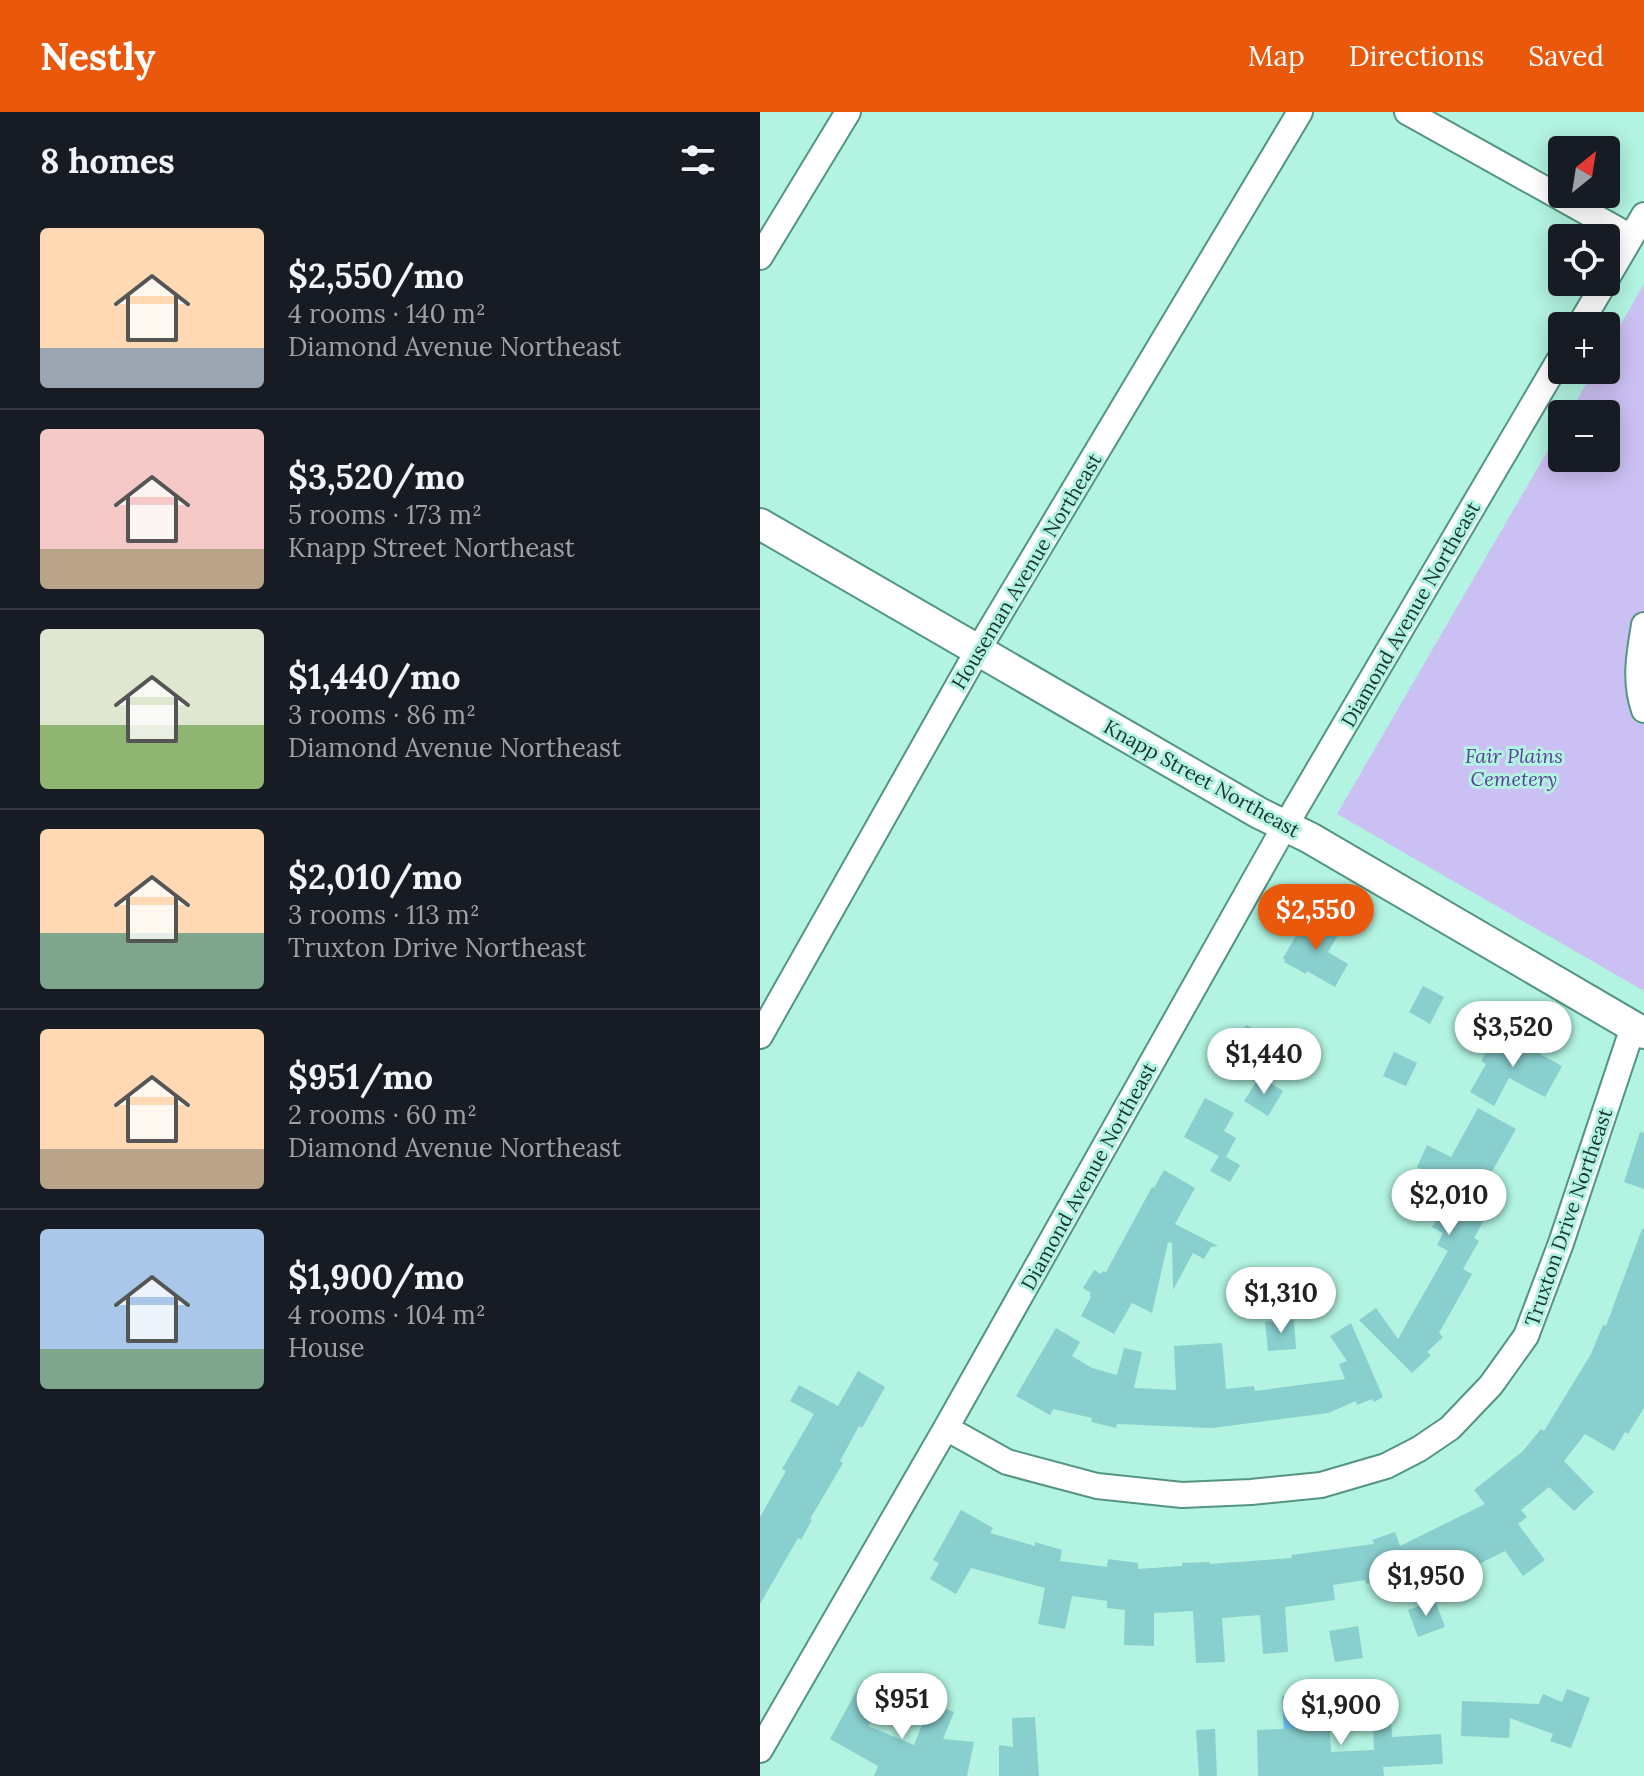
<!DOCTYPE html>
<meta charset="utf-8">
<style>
body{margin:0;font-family:Lora,serif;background:#242831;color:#f1f3f6;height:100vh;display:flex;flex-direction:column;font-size:30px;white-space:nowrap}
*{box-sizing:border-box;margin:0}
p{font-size:26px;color:#9ea1a6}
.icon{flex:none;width:44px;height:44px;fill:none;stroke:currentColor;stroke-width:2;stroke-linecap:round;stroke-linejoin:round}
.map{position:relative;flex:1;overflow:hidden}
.side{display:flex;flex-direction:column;background:#171b24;width:760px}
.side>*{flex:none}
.needle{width:52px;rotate:30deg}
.tools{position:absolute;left:788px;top:24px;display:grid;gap:16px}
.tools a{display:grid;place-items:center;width:72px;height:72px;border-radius:8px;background:#171b24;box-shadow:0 4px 20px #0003;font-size:40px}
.price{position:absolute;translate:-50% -68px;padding:0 18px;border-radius:28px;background:#fff;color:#222;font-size:26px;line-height:52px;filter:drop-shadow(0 2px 4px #0008)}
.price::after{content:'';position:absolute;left:50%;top:48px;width:24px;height:18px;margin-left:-12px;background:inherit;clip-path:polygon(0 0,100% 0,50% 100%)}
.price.on{background:#ea580c;color:#fff}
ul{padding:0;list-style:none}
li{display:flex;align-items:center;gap:24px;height:200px;padding:0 40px}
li+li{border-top:2px solid #363941}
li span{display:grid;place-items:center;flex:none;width:224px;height:160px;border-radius:8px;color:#555}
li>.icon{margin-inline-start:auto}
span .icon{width:96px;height:96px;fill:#fffc;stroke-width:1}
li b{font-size:34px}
h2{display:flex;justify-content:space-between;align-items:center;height:96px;padding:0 40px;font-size:34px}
header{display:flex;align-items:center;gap:48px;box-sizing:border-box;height:112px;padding:0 40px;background:#ea580c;color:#fff}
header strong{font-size:38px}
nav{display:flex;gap:44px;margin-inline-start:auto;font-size:28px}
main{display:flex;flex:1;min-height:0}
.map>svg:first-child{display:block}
</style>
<header>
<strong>Nestly</strong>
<nav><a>Map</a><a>Directions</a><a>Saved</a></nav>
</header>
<main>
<section class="side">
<h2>8 homes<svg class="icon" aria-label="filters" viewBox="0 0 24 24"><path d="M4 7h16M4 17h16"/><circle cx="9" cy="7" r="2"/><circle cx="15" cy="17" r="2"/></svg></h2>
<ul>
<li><span style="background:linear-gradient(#ffd9b3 75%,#9aa5b1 0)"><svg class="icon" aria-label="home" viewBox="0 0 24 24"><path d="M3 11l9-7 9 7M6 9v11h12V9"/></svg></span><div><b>$2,550/mo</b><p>4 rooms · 140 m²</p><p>Diamond Avenue Northeast</p></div></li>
<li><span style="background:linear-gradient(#f6c9c9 75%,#b9a48a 0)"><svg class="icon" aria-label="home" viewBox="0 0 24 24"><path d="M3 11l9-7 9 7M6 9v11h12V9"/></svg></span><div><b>$3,520/mo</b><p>5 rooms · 173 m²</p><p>Knapp Street Northeast</p></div></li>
<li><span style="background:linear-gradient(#dfe7d0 60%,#8fb573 0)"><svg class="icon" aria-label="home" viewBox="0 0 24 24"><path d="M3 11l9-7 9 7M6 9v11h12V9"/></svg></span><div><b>$1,440/mo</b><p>3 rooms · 86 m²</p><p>Diamond Avenue Northeast</p></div></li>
<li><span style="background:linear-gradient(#ffd9b3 65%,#7fa58c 0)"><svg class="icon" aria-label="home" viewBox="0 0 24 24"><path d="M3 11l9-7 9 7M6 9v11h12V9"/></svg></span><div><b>$2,010/mo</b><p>3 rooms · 113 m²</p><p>Truxton Drive Northeast</p></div></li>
<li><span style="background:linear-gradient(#ffd9b3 75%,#b9a48a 0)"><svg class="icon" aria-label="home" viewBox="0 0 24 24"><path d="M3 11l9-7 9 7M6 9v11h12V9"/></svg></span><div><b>$951/mo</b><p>2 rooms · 60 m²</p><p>Diamond Avenue Northeast</p></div></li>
<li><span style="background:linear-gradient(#a9c7e8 75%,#7fa58c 0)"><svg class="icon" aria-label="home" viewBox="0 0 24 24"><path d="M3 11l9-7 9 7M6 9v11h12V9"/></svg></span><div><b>$1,900/mo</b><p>4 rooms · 104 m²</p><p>House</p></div></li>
</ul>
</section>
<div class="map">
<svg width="884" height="1664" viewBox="0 0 884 1664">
<rect width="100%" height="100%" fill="#b2f4e1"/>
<path fill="#cbc0f3" d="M 884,172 L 884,879 L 577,702 L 802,314 L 802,346 L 846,346 L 846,302 L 809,302 L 834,258 L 846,258 L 846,238 Z"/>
<path fill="#72c9f9" d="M 536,1580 L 536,1582 L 542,1584 L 543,1623 L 524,1621 L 522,1585 L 528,1581 Z"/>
<path fill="#88cfce" d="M 546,807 L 558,815 L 563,807 L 581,818 L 568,840 L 588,852 L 575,875 L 547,859 L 546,862 L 524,850 L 525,848 L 523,846 Z
M 663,874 L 684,885 L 670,912 L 649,900 Z
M 486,913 L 513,927 L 492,966 L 463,950 Z
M 738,919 L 802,954 L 785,985 L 749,966 L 734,994 L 710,980 L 726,952 L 721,949 Z
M 634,940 L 657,951 L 646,974 L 623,964 Z
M 500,964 L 523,979 L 508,1004 L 484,989 Z
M 445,986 L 474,1001 L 464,1019 L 476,1026 L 466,1045 L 480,1053 L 470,1070 L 450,1059 L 459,1044 L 424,1025 Z
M 718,996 L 756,1017 L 712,1095 L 727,1103 L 714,1126 L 719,1129 L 703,1157 L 712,1162 L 679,1221 L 683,1225 L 667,1240 L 671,1243 L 652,1261 L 599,1208 L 616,1196 L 638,1227 L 688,1139 L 677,1133 L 683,1121 L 672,1115 L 695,1074 L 657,1055 L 667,1033 L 691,1045 Z
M 880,1020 L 884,1021 L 884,1077 L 864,1070 Z
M 404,1058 L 435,1076 L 415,1112 L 458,1134 L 451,1135 L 444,1147 L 433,1141 L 413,1178 L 412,1131 L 408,1130 L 392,1201 L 372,1191 L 354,1222 L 321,1204 L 331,1185 L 329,1184 L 331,1181 L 323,1176 L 334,1158 L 341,1162 L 343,1159 L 346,1160 L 392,1075 L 394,1076 Z
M 882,1117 L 884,1117 L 884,1296 L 868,1322 L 865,1320 L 854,1339 L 825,1322 L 804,1349 L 834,1380 L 814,1399 L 789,1375 L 761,1398 L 767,1405 L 758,1412 L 785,1448 L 763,1464 L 745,1439 L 683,1470 L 674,1451 L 627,1467 L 627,1465 L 606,1472 L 605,1468 L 573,1473 L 575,1488 L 525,1495 L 528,1540 L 503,1542 L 500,1503 L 462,1506 L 465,1550 L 436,1551 L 433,1499 L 394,1501 L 394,1534 L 364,1533 L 365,1498 L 347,1496 L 347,1489 L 312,1484 L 305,1517 L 278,1512 L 285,1476 L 211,1456 L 196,1482 L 170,1467 L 179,1451 L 173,1448 L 201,1398 L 233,1416 L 230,1421 L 275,1434 L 275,1430 L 302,1438 L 300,1449 L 347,1455 L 348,1447 L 378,1451 L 378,1457 L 422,1454 L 422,1451 L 450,1450 L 450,1452 L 532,1446 L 531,1443 L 614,1432 L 612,1428 L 635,1420 L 640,1434 L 725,1392 L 714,1378 L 763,1339 L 781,1317 L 784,1319 L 831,1242 L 843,1213 L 846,1214 Z
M 534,1208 L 536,1237 L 508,1239 L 505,1210 Z
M 591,1211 L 623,1285 L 614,1290 L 612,1287 L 597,1293 L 596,1289 L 568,1301 L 452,1316 L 357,1312 L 356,1316 L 331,1310 L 332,1306 L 293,1297 L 290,1303 L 256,1284 L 296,1216 L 320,1230 L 312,1244 L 332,1256 L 357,1263 L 364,1236 L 382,1240 L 374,1276 L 416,1278 L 414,1234 L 462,1231 L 466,1277 L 494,1274 L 495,1279 L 585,1267 L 579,1252 L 587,1249 L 570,1224 Z
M 98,1259 L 125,1275 L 102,1316 L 99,1314 L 80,1349 L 83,1351 L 50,1407 L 52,1408 L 41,1428 L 38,1426 L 0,1492 L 0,1405 L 26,1359 L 22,1357 L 54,1302 L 30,1289 L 39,1273 L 78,1294 Z
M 675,1488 L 685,1515 L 658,1525 L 648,1498 Z
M 598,1514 L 603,1546 L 575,1550 L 569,1519 Z
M 102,1569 L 126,1582 L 108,1614 L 154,1633 L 171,1590 L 194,1600 L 183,1627 L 214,1630 L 207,1664 L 114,1664 L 118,1654 L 70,1627 Z
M 807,1577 L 830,1586 L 811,1636 L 790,1629 L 793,1622 L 750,1606 L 749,1626 L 701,1624 L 702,1589 L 779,1592 L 783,1582 L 802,1590 Z
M 630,1584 L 632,1625 L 681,1622 L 683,1652 L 623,1655 L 624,1664 L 498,1664 L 497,1618 L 544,1616 L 542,1591 L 568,1589 L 571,1640 L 614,1638 L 612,1585 Z
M 275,1605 L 279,1664 L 239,1664 L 239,1633 L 253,1635 L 252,1606 Z
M 455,1617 L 457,1664 L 439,1664 L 436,1618 Z"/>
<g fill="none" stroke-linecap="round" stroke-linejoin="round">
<defs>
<path id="minor" d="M 647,0 L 871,125
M 0,145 L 88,0
M 846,168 L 884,103
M 819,214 L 845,170
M 884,513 C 879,543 874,569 884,598
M 0,924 L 218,538 L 540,0
M 186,1316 L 247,1350 L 337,1374 L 422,1383 L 491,1380 L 561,1373 L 626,1354 L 659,1337 L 690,1316 L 731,1273 L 766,1224 L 801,1131 L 873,915
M 0,1638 L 186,1316 L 517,728 L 802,243"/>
<path id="major" d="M 0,412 L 499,701 L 550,726 L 884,921"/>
</defs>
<use href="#minor" stroke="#549483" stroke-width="28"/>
<use href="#major" stroke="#549483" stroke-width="34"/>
<use href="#minor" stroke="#fff" stroke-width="24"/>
<use href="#major" stroke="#fff" stroke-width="30"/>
</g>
<g text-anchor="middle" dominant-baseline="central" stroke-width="6" stroke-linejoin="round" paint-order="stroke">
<g font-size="20" fill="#19342d" stroke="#b2f4e1">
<text transform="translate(266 459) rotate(-59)">Houseman Avenue Northeast</text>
<text transform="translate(650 502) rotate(-60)">Diamond Avenue Northeast</text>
<text transform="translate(442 666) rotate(29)">Knapp Street Northeast</text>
<text transform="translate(328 1064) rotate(-61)">Diamond Avenue Northeast</text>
<text transform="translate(808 1105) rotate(-71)">Truxton Drive Northeast</text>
</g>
<g font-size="20" font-style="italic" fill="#5c4199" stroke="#b2f4e1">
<text x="754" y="643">Fair Plains<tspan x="754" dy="23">Cemetery</tspan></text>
</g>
</g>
</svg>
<div class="tools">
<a><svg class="needle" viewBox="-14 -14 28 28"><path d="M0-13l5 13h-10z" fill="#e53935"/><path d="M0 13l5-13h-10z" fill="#9ea1a6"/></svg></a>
<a><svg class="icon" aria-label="locate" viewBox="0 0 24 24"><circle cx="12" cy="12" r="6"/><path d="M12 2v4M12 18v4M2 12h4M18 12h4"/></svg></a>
<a>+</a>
<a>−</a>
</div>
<b class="price on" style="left:556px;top:840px">$2,550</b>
<b class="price" style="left:753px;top:957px">$3,520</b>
<b class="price" style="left:504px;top:984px">$1,440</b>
<b class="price" style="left:689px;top:1125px">$2,010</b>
<b class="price" style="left:521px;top:1223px">$1,310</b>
<b class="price" style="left:666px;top:1506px">$1,950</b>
<b class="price" style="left:142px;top:1629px">$951</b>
<b class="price" style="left:581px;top:1635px">$1,900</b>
</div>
</main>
